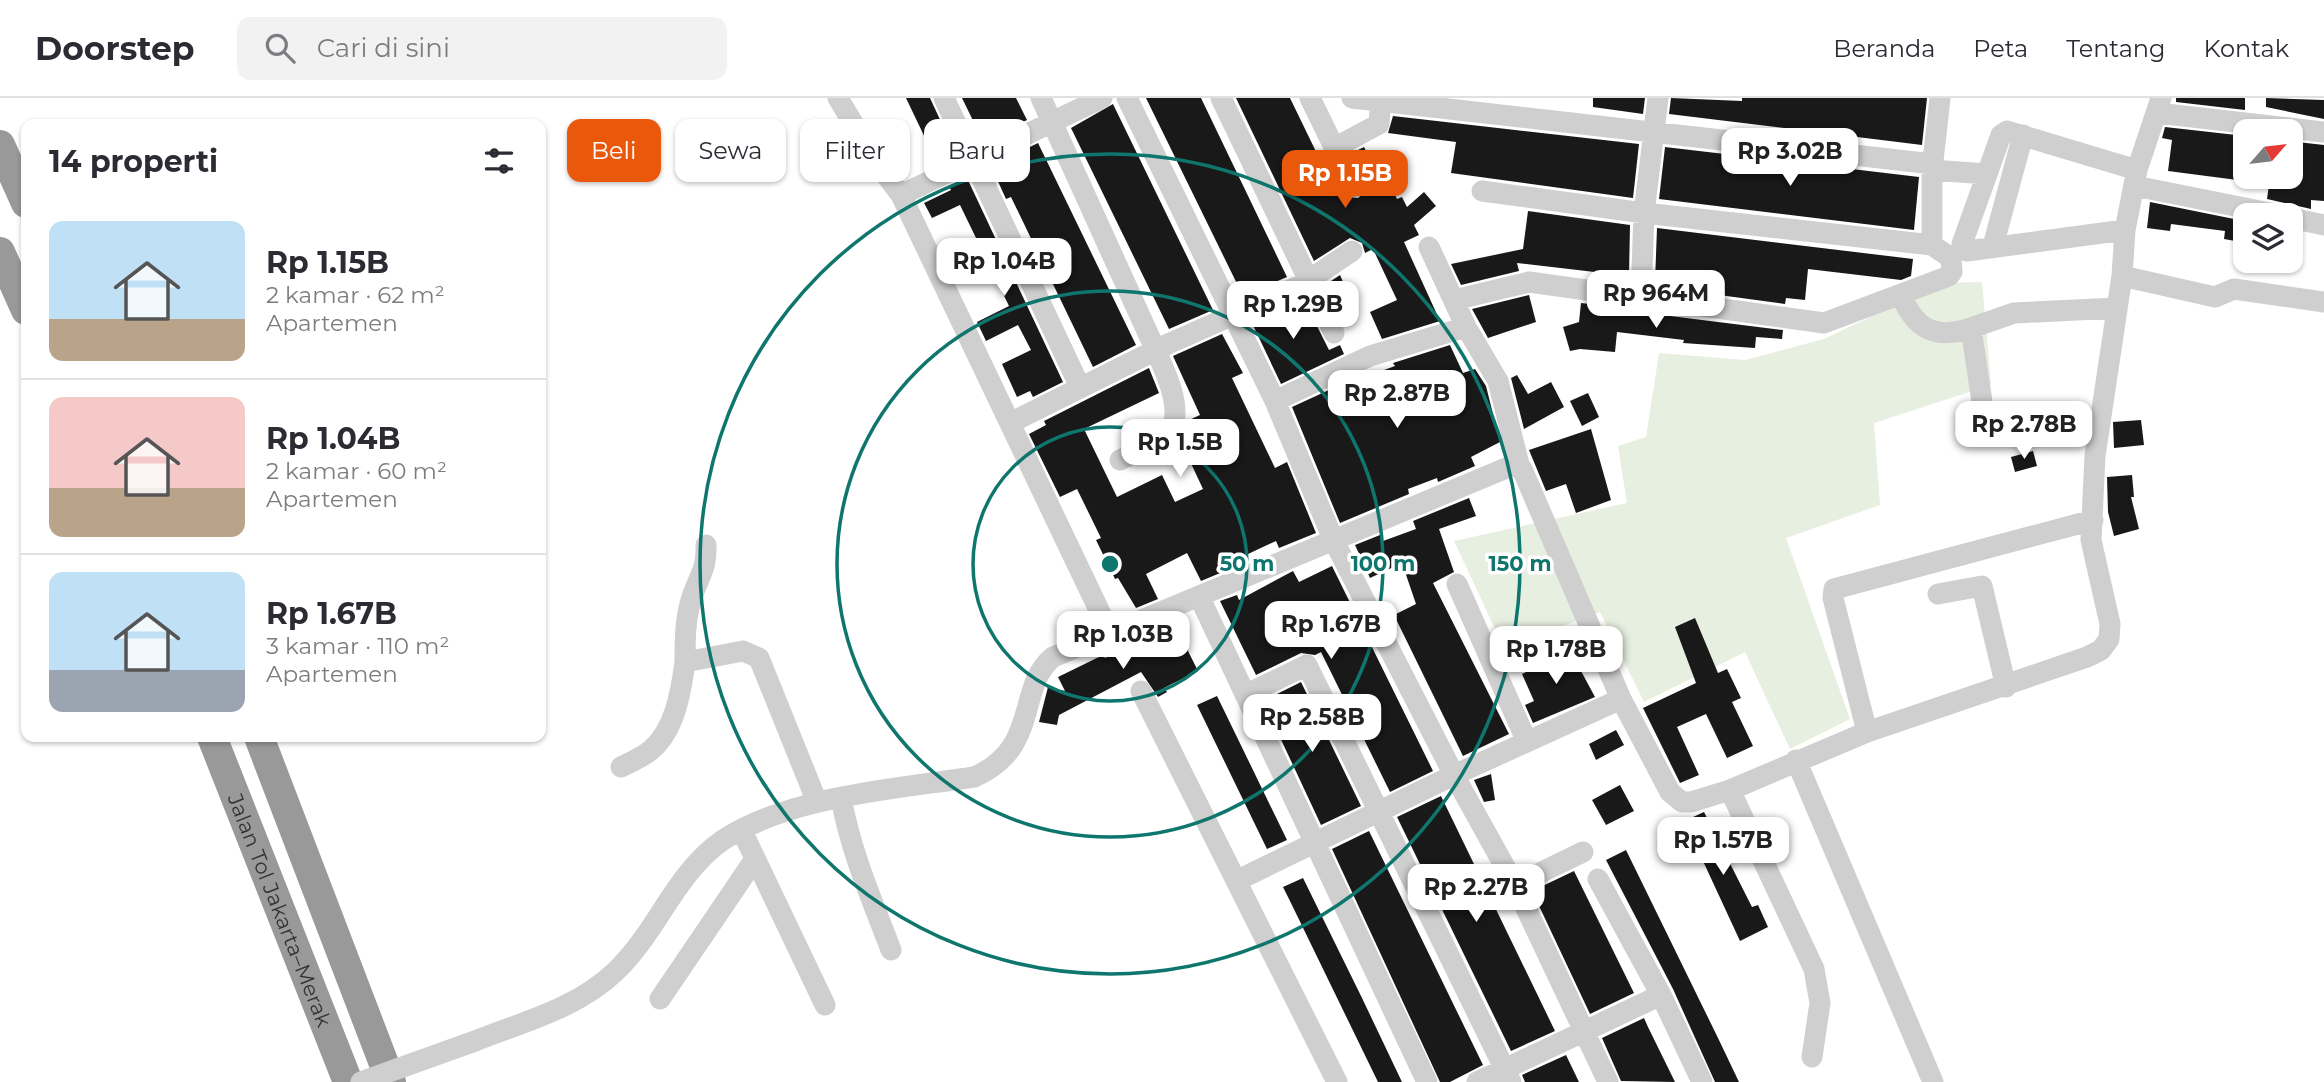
<!DOCTYPE html>
<html lang="id">
<meta charset="utf-8">
<style>
body{margin:0;font-family:Montserrat,sans-serif;background:#f2f2f3;color:#2b2b33;height:100vh;display:flex;flex-direction:column;font-size:26px;white-space:nowrap}
*{box-sizing:border-box;margin:0}
p{font-size:23px;color:#7c7c81}
.icon{flex:none;width:38px;height:38px;fill:none;stroke:currentColor;stroke-width:2;stroke-linecap:round;stroke-linejoin:round}
.map{position:relative;flex:1;overflow:hidden}
.panel{position:absolute;left:21px;top:21px;width:525px;height:623px;display:flex;flex-direction:column;background:#fff;border-radius:14px;box-shadow:0 2px 5px #0004}
.panel>*{flex:none}
.banner{position:absolute;left:567px;top:21px;width:665px;height:63px;display:flex;gap:14px}
.needle{width:46px;rotate:62deg}
.buttons{position:absolute;left:2233px;top:21px;display:grid;gap:14px}
.buttons a{display:grid;place-items:center;width:70px;height:70px;border-radius:14px;background:#fff;box-shadow:0 2px 5px #0004;font-size:35px}
.price{position:absolute;translate:-50% -60px;padding:0 16px;border-radius:14px;background:#fff;color:#222;font-size:23px;line-height:46px;filter:drop-shadow(0 2px 4px #0008)}
.price::after{content:'';position:absolute;left:50%;top:42px;width:21px;height:16px;margin-left:-10px;background:inherit;clip-path:polygon(0 0,100% 0,50% 100%)}
.price.current{background:#ea580c;color:#fff}
ul{padding:0;list-style:none}
li{display:flex;align-items:center;gap:21px;height:175px;padding:0 28px}
li+li{border-top:2px solid #e1e1e2}
li span{display:grid;place-items:center;flex:none;width:196px;height:140px;border-radius:14px;color:#555}
li>.icon{margin-inline-start:auto}
span .icon{width:84px;height:84px;fill:#fffc;stroke-width:1}
li b{font-size:30px}
h2{display:flex;justify-content:space-between;align-items:center;height:84px;padding:0 28px;font-size:30px}
.tag{padding:0 24px;border-radius:14px;background:#fff;box-shadow:0 2px 5px #0004;font-size:24px;line-height:63px}
.tag.current{background:#ea580c;color:#fff}
header{display:flex;align-items:center;gap:42px;box-sizing:border-box;height:98px;padding:0 35px;background:#fff;border-bottom:2px solid #e1e1e2}
header strong{font-size:33px}
nav{display:flex;gap:38px;margin-inline-start:auto;font-size:24px}
.search{width:490px;height:63px;background:#f2f2f3;display:flex;align-items:center;gap:18px;box-sizing:border-box;padding:0 24px;border-radius:14px;color:#7c7c81;font-size:26px}
.map>svg:first-child{display:block}
</style>
<header>
<strong>Doorstep</strong>
<div class="search"><svg class="icon" aria-label="search" viewBox="0 0 24 24"><circle cx="10" cy="10" r="6"/><path d="M15 15l6 6"/></svg>Cari di sini</div>
<nav><a>Beranda</a><a>Peta</a><a>Tentang</a><a>Kontak</a></nav>
</header>
<div class="map">
<svg width="2324" height="984" viewBox="0 0 2324 984">
<rect width="100%" height="100%" fill="#fff"/>
<path fill="#e7efe0" d="M 1982,184 L 1991,287 L 1874,325 L 1880,407 L 1786,440 L 1850,621 L 1790,651 L 1745,554 L 1644,604 L 1600,514 L 1504,550 L 1454,443 L 1627,405 L 1618,348 L 1646,339 L 1659,255 L 1745,262 L 1824,241 L 1942,185 Z"/>
<path fill="#191919" d="M 906,0 L 930,0 L 956,56 L 937,65 Z
M 962,0 L 1016,0 L 1027,22 L 983,43 Z
M 1146,0 L 1201,0 L 1287,179 L 1243,198 Z
M 1236,0 L 1290,0 L 1322,66 L 1327,64 L 1346,99 L 1358,100 L 1364,95 L 1365,83 L 1352,55 L 1364,49 L 1378,77 L 1380,65 L 1397,101 L 1402,99 L 1407,109 L 1424,94 L 1436,108 L 1414,127 L 1419,137 L 1404,144 L 1440,223 L 1382,241 L 1370,214 L 1397,202 L 1373,151 L 1365,155 L 1362,145 L 1350,140 L 1314,163 Z
M 1593,0 L 1645,0 L 1643,16 L 1593,9 Z
M 1671,0 L 1742,3 L 1742,0 L 1927,0 L 1922,47 L 1669,16 Z
M 2176,0 L 2245,0 L 2245,12 L 2176,4 Z
M 2266,0 L 2324,2 L 2324,21 L 2266,9 Z
M 1113,6 L 1213,212 L 1169,231 L 1071,30 Z
M 1393,18 L 1639,46 L 1633,100 L 1451,75 L 1456,44 L 1388,35 Z
M 2165,29 L 2245,38 L 2245,83 L 2168,73 L 2172,42 L 2162,40 Z
M 2297,44 L 2324,47 L 2324,103 L 2311,102 L 2311,111 L 2267,101 L 2270,79 L 2293,79 Z
M 1038,45 L 1136,247 L 1093,269 L 1011,99 L 1006,101 L 991,68 Z
M 1665,49 L 1919,79 L 1914,132 L 1659,101 Z
M 967,80 L 1063,284 L 1033,299 L 1030,293 L 1017,299 L 1002,266 L 1031,252 L 1018,227 L 986,243 L 977,224 L 1009,208 L 960,107 L 932,120 L 924,105 L 951,92 L 949,88 Z
M 2150,104 L 2244,123 L 2241,144 L 2224,141 L 2225,133 L 2171,126 L 2170,133 L 2147,130 Z
M 1528,113 L 1630,127 L 1629,178 L 1517,165 L 1519,173 L 1461,187 L 1451,166 L 1523,151 Z
M 1657,130 L 1913,161 L 1911,178 L 1901,182 L 1808,171 L 1805,202 L 1786,200 L 1785,206 L 1675,191 L 1676,186 L 1655,184 Z
M 1340,177 L 1350,200 L 1335,207 L 1325,187 Z
M 1529,197 L 1536,224 L 1488,240 L 1472,211 Z
M 1303,200 L 1329,252 L 1340,247 L 1344,256 L 1281,286 L 1251,223 Z
M 1581,205 L 1598,207 L 1598,209 L 1783,232 L 1782,241 L 1756,239 L 1755,250 L 1683,245 L 1684,242 L 1617,234 L 1615,254 L 1580,251 L 1570,253 L 1563,229 L 1579,224 Z
M 1222,236 L 1243,275 L 1232,280 L 1275,370 L 1287,364 L 1316,435 L 1279,450 L 1276,443 L 1231,464 L 1233,468 L 1225,473 L 1201,483 L 1187,455 L 1146,476 L 1158,501 L 1136,510 L 1118,480 L 1115,481 L 1096,442 L 1101,440 L 1077,391 L 1060,399 L 1029,336 L 1046,327 L 1044,323 L 1149,270 L 1159,295 L 1084,331 L 1117,399 L 1162,377 L 1175,404 L 1203,391 L 1180,342 L 1187,323 L 1200,317 L 1173,258 Z
M 1450,247 L 1463,275 L 1475,271 L 1486,288 L 1500,344 L 1471,359 L 1475,368 L 1438,384 L 1437,380 L 1408,391 L 1409,396 L 1340,425 L 1292,309 L 1355,280 L 1357,282 L 1395,268 L 1393,265 Z
M 1517,277 L 1528,296 L 1551,284 L 1564,309 L 1524,331 L 1511,280 Z
M 1588,295 L 1599,319 L 1582,328 L 1570,303 Z
M 2048,312 L 2049,344 L 2033,344 L 2031,313 Z
M 2141,322 L 2144,347 L 2114,350 L 2113,324 Z
M 1591,331 L 1611,402 L 1576,415 L 1566,386 L 1546,393 L 1529,352 Z
M 2033,353 L 2037,368 L 2015,374 L 2011,359 Z
M 2132,377 L 2134,399 L 2131,399 L 2139,431 L 2114,438 L 2108,414 L 2107,379 Z
M 1469,400 L 1476,418 L 1439,431 L 1454,474 L 1433,485 L 1509,636 L 1463,658 L 1394,517 L 1416,506 L 1402,465 L 1370,480 L 1355,447 L 1380,437 L 1383,443 L 1416,431 L 1413,423 Z
M 1332,468 L 1433,673 L 1390,694 L 1321,554 L 1315,557 L 1301,555 L 1256,577 L 1220,503 L 1237,497 L 1239,502 L 1293,473 L 1299,484 Z
M 1695,520 L 1718,575 L 1727,571 L 1741,600 L 1732,604 L 1753,648 L 1727,660 L 1706,616 L 1677,629 L 1699,677 L 1680,685 L 1643,610 L 1696,585 L 1675,529 Z
M 1173,523 L 1198,573 L 1164,590 L 1167,594 L 1158,599 L 1141,574 L 1059,617 L 1057,627 L 1039,624 L 1048,589 L 1065,593 L 1058,579 L 1103,557 L 1105,560 L 1149,538 L 1147,534 Z
M 1567,547 L 1595,599 L 1533,625 L 1525,607 L 1534,603 L 1522,576 L 1552,562 L 1549,556 Z
M 1301,584 L 1361,708 L 1321,727 L 1263,603 Z
M 1217,598 L 1287,742 L 1267,751 L 1197,607 Z
M 1616,632 L 1624,647 L 1596,662 L 1589,646 Z
M 1491,676 L 1495,702 L 1484,704 L 1474,682 Z
M 1620,687 L 1634,713 L 1606,727 L 1592,702 Z
M 1441,698 L 1555,933 L 1511,953 L 1397,719 Z
M 1704,714 L 1752,809 L 1758,807 L 1768,829 L 1740,843 L 1703,763 L 1699,765 L 1680,725 Z
M 1369,733 L 1483,967 L 1450,984 L 1440,984 L 1332,751 Z
M 1626,752 L 1718,940 L 1739,984 L 1715,984 L 1673,891 L 1606,762 Z
M 1574,773 L 1634,895 L 1590,916 L 1532,793 Z
M 1303,780 L 1362,900 L 1402,984 L 1378,984 L 1289,801 L 1283,789 Z
M 1644,920 L 1648,929 L 1675,984 L 1621,983 L 1602,940 Z
M 1566,957 L 1579,984 L 1525,984 L 1522,977 Z"/>
<g fill="none" stroke-linecap="round" stroke-linejoin="round">
<path stroke="#cfcfcf" stroke-width="21" d="M 838,0 L 876,64 L 901,97 L 1109,533
M 944,0 L 1080,289
M 1041,0 L 1156,253 C 1165,273 1186,315 1168,336 C 1157,348 1134,355 1120,362
M 1127,0 L 1275,303 L 1333,441 L 1454,677 L 1515,787 L 1608,984
M 1221,0 L 1334,235
M 1310,0 L 1353,88
M 1352,0 L 1933,66
M 2157,15 L 2324,34
M 1334,50 L 1379,26 L 1381,0
M 1932,72 L 1986,76
M 2135,88 L 2280,117
M 1482,93 L 1644,115 L 1932,147 L 1932,72 L 1940,0
M 901,97 L 1102,0
M 2291,120 L 2324,127
M 2125,132 L 1967,153 L 1962,146 L 2001,37 L 2007,33 L 2137,72
M 1993,148 L 2023,37
M 1429,149 L 1466,229 L 1498,283 L 1519,366
M 2122,178 L 2215,199 L 2234,191 L 2324,204
M 1901,197 C 1915,231 1935,242 1971,230
M 1641,200 L 1644,115 L 1658,0
M 1454,202 L 1529,184 L 1824,225 L 1949,178 L 1952,174 L 1951,160 L 1932,147
M 1275,303 L 1370,258 L 1466,229
M 1985,324 L 1971,230 L 2014,215 L 2117,210
M 1010,325 L 1168,246 L 1303,186 L 1352,153
M 1457,486 L 1527,644
M 1938,496 L 1982,488 L 2006,589
M 1199,498 L 1427,984
M 685,564 C 685,542 685,520 692,499 C 699,478 707,471 706,447
M 1141,593 L 1337,984
M 1245,597 L 1307,567 L 1511,984
M 1867,634 L 1833,500 L 1834,491 L 2093,422
M 1796,662 L 1933,984
M 621,669 C 631,664 643,659 651,652 C 675,632 681,594 685,564 L 743,553 L 759,560 L 817,704
M 1730,692 L 1814,871 L 1820,905 L 1812,959
M 841,699 C 850,752 872,802 891,852
M 742,733 L 825,907
M 1598,781 L 1661,897 L 1702,984
M 1238,782 L 1454,677 L 1621,601
M 1515,787 L 1583,754
M 660,901 L 755,761
M 475,943 C 523,924 578,910 616,873 C 657,834 676,774 723,742 C 790,698 896,691 974,679 C 1041,650 1016,589 1053,559 L 1516,366 L 1522,371 L 1621,601 L 1670,694 L 1682,704 L 1691,704 L 1730,692 L 1867,634 L 2087,559 L 2101,552 L 2109,541 L 2110,526 L 2091,442 L 2095,358 L 2122,178 L 2125,132 L 2137,72 L 2161,0
M 1477,984 L 1661,897"/>
<g stroke="#999" stroke-width="30">
<path d="M 0,47 L 26,105"/>
<path d="M 0,154 L 26,212"/>
<path id="s1" d="M 212,639 L 348,984"/>
<path d="M 259,639 L 391,984"/>
</g>
<path stroke="#cfcfcf" stroke-width="21" d="M 361,984 L 475,943"/>
</g>
<g fill="none" stroke="#0f766e" stroke-width="3.5">
<circle cx="1110" cy="466" r="137"/>
<circle cx="1110" cy="466" r="273"/>
<circle cx="1110" cy="466" r="410"/>
</g>
<g text-anchor="middle" dominant-baseline="central" stroke-width="7" stroke-linejoin="round" paint-order="stroke">
<g font-size="21" fill="#323232" stroke="#fff">
<text stroke="none"><textPath href="#s1" startOffset="186">Jalan Tol Jakarta–Merak</textPath></text>
</g>
</g>
<circle cx="1110" cy="466" r="10" fill="#0f766e" stroke="#fff" stroke-width="3.5"/>
<g font-size="21" text-anchor="middle" font-weight="bold" fill="#0f766e" stroke="#fff" stroke-width="7" stroke-linejoin="round" paint-order="stroke">
<text x="1247" y="473">50 m</text>
<text x="1383" y="473">100 m</text>
<text x="1520" y="473">150 m</text>
</g>
</svg>
<div class="buttons">
<a><svg class="needle" viewBox="-14 -14 28 28"><path d="M0-13l5 13h-10z" fill="#e53935"/><path d="M0 13l5-13h-10z" fill="#7c7c81"/></svg></a>
<a><svg class="icon" aria-label="layers" viewBox="0 0 24 24"><path d="M12 4l9 5-9 5-9-5zM3 14l9 5 9-5"/></svg></a>
</div>
<b class="price" style="left:1790px;top:90px">Rp 3.02B</b>
<b class="price current" style="left:1345px;top:112px">Rp 1.15B</b>
<b class="price" style="left:1004px;top:200px">Rp 1.04B</b>
<b class="price" style="left:1656px;top:232px">Rp 964M</b>
<b class="price" style="left:1293px;top:243px">Rp 1.29B</b>
<b class="price" style="left:1397px;top:332px">Rp 2.87B</b>
<b class="price" style="left:2024px;top:363px">Rp 2.78B</b>
<b class="price" style="left:1180px;top:381px">Rp 1.5B</b>
<b class="price" style="left:1331px;top:563px">Rp 1.67B</b>
<b class="price" style="left:1123px;top:573px">Rp 1.03B</b>
<b class="price" style="left:1556px;top:588px">Rp 1.78B</b>
<b class="price" style="left:1312px;top:656px">Rp 2.58B</b>
<b class="price" style="left:1723px;top:779px">Rp 1.57B</b>
<b class="price" style="left:1476px;top:826px">Rp 2.27B</b>
<div class="banner">
<a class="tag current">Beli</a>
<a class="tag">Sewa</a>
<a class="tag">Filter</a>
<a class="tag">Baru</a>
</div>
<section class="panel">
<h2>14 properti<svg class="icon" aria-label="filters" viewBox="0 0 24 24"><path d="M4 7h16M4 17h16"/><circle cx="9" cy="7" r="2"/><circle cx="15" cy="17" r="2"/></svg></h2>
<ul>
<li><span style="background:linear-gradient(#bfe0f5 70%,#b9a48a 0)"><svg class="icon" aria-label="home" viewBox="0 0 24 24"><path d="M3 11l9-7 9 7M6 9v11h12V9"/></svg></span><div><b>Rp 1.15B</b><p>2 kamar · 62 m²</p><p>Apartemen</p></div></li>
<li><span style="background:linear-gradient(#f6c9c9 65%,#b9a48a 0)"><svg class="icon" aria-label="home" viewBox="0 0 24 24"><path d="M3 11l9-7 9 7M6 9v11h12V9"/></svg></span><div><b>Rp 1.04B</b><p>2 kamar · 60 m²</p><p>Apartemen</p></div></li>
<li><span style="background:linear-gradient(#bfe0f5 70%,#9aa5b1 0)"><svg class="icon" aria-label="home" viewBox="0 0 24 24"><path d="M3 11l9-7 9 7M6 9v11h12V9"/></svg></span><div><b>Rp 1.67B</b><p>3 kamar · 110 m²</p><p>Apartemen</p></div></li>
</ul>
</section>
</div>
